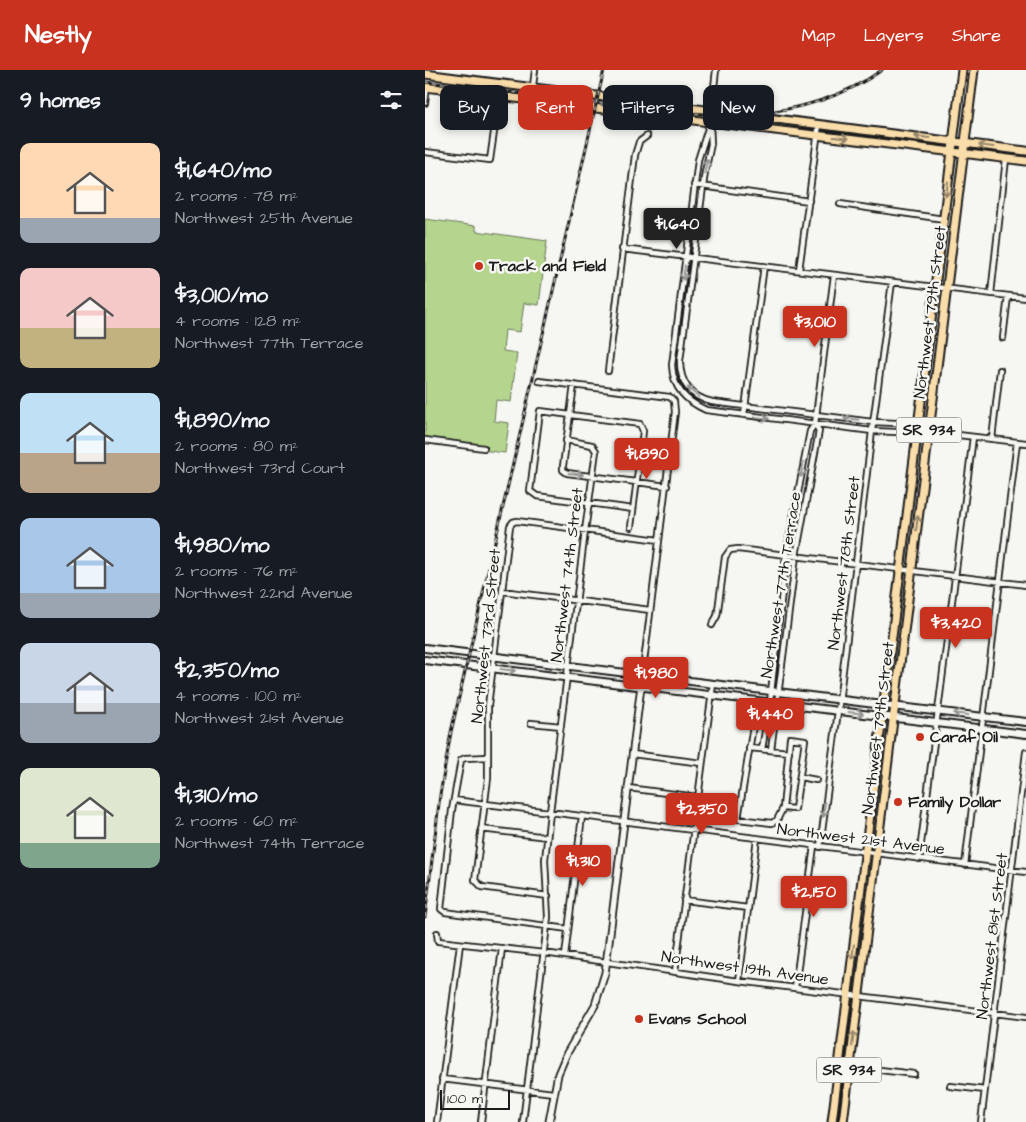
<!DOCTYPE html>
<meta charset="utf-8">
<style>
body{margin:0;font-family:"Architects Daughter",sans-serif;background:#20242c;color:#f1f3f6;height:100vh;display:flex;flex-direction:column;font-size:19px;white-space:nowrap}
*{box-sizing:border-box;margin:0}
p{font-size:16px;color:#9ea1a6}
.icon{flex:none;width:28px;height:28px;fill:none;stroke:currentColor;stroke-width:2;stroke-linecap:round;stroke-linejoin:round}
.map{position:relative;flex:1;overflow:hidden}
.drawer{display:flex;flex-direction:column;background:#171b24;width:425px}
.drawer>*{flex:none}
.banner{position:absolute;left:15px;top:15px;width:475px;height:45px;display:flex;gap:10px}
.scale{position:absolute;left:15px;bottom:12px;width:70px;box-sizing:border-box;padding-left:5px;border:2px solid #1c1c1c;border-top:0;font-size:14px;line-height:18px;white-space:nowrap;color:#1c1c1c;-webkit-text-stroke:4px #f6f6f2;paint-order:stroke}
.price{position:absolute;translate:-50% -42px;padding:0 11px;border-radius:5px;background:#c8321e;color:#fff;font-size:16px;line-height:32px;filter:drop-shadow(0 1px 2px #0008)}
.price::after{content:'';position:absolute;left:50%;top:30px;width:15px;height:11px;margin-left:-8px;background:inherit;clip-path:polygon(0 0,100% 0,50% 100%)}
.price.on{background:#222;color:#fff}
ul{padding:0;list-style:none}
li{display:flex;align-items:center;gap:15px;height:125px;padding:0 20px}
li span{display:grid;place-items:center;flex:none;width:140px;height:100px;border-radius:10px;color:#555}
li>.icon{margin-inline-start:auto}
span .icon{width:60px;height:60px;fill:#fffc;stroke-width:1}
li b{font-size:21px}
h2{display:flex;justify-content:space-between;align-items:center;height:60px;padding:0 20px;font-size:21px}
.tag{padding:0 18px;border-radius:10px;background:#171b24;box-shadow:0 2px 8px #0003;font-size:18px;line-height:45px}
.tag.on{background:#c8321e;color:#fff}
header{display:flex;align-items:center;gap:30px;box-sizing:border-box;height:70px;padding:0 25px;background:#c8321e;color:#fff}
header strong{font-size:24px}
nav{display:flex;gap:28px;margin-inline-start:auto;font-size:18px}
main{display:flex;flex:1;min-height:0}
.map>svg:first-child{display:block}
</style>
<header>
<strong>Nestly</strong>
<nav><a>Map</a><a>Layers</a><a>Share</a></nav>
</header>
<main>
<section class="drawer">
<h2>9 homes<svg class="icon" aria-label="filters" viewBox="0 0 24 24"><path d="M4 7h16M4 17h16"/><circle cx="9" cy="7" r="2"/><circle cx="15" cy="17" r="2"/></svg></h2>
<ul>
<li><span style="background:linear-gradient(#ffd9b3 75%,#9aa5b1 0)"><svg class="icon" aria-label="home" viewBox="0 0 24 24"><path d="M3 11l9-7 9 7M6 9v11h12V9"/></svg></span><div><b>$1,640/mo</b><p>2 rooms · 78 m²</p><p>Northwest 25th Avenue</p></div></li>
<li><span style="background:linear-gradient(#f6c9c9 60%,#c2b280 0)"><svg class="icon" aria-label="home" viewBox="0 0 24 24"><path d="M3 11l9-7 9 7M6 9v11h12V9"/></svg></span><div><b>$3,010/mo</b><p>4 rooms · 128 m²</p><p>Northwest 77th Terrace</p></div></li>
<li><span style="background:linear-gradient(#bfe0f5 60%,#b9a48a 0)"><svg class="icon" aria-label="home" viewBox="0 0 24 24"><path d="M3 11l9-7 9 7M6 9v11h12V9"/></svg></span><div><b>$1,890/mo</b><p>2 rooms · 80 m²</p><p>Northwest 73rd Court</p></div></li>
<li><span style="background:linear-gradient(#a9c7e8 75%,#9aa5b1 0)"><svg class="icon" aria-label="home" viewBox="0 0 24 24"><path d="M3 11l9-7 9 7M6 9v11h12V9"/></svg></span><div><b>$1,980/mo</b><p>2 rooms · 76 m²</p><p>Northwest 22nd Avenue</p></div></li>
<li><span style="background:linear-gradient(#c9d6e8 60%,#9aa5b1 0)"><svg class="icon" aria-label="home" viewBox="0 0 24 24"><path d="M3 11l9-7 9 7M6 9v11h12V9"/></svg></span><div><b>$2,350/mo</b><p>4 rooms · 100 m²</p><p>Northwest 21st Avenue</p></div></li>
<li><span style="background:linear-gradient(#dfe7d0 75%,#7fa58c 0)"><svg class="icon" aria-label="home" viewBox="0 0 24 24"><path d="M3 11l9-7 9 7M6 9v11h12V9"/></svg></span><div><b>$1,310/mo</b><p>2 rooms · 60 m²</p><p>Northwest 74th Terrace</p></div></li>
</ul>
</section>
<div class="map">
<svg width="601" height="1052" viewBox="0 0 601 1052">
<rect width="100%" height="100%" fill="#f6f6f2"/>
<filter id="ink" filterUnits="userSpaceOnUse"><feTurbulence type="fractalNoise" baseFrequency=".02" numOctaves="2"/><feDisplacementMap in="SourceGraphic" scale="10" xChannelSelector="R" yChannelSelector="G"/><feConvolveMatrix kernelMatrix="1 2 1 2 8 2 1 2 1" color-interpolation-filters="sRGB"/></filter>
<g filter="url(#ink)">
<path fill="#b5d58f" stroke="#687856" d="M 0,149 L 51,156 L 51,161 L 122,171 L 114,235 L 99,233 L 95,262 L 80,260 L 78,281 L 92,283 L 86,332 L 71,330 L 69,351 L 84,353 L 80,383 L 0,373 Z"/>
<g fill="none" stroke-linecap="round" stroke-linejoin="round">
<defs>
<path id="minor" d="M 291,0 L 285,52 L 286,74 L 280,102 L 255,291 C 255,314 266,327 287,332 L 448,352 L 472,353 L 489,359
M 106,31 L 110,0
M 0,33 L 2,17
M 285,52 L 273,90 L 247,295 C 248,319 261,331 281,340 L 447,361 L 471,362 L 491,360 L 601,373
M 0,82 L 65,90 L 74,27
M 269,115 L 384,131
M 415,134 L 519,149
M 197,179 L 601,228
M 374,200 L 394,54
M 566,224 L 581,89
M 578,268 L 583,226
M 183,301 L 210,85 L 214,72 L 222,66
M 114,311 L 245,327 L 249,331 L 250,342 L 216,616
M 149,315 L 138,396 L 138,400 L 142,403 L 242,416
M 319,345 L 339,196
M 567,369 L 575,300
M 0,370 L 59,378
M 206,457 L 218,361 L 215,354 L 115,341 L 105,421 L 112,426 L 208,439
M 77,521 L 225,540
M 287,555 L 292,546 L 293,540 L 300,487 L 305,480 L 313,479 L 601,515
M 329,650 L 313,749 L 347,753 L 352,750 L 358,738 L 365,668 L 380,670 L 370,739 L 358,738
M 106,653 L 136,656
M 324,678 L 364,682
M 337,679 L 345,632 L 361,485 L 385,361 L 390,354 L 409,205
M 346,680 L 371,486 L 394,361 L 390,354
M 207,684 L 277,693
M 63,687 L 40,688 L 36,690 L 27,740 L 16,839 L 20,842 L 143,859
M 375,707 L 391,710
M 203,718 L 272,727
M 29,730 L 601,802
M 56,759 L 122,767
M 395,777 L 413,641 L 447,361 L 467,212
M 494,789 L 548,367
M 540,795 L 592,372
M 123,826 L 57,817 L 50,810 L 63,708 L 63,636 L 85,456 L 88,452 L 92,451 L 234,470
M 259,830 L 323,838
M 12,863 L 13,871 L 119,883 L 314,911 L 601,947
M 140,886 L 157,746
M 250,902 L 288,614
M 314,911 L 332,768
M 370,918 L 389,776
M 413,995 L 489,1004
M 17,1009 L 128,1023
M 525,1016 L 560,1020
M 12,1052 L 35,874
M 56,1052 L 77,878
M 98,1052 L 123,847 L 120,790 L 125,742 L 160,461 L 171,381 L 167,375 L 141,370
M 556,1052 L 601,682"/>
<path id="tertiary" d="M 124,1052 L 133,1004 L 142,983 L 170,935 L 180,903 L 216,616"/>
<path id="secondary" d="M 0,578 L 458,635 L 601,652
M 0,590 L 601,664"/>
<path id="primary" d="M 0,4 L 601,81
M 0,17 L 601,91
M 407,1052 L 537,0
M 418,1052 L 549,0"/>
</defs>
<use href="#minor" stroke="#1c1c1c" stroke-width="8"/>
<use href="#tertiary" stroke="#1c1c1c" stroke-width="9"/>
<use href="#secondary" stroke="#1c1c1c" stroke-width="10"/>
<use href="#primary" stroke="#1c1c1c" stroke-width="11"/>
<use href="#minor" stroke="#f6f6f2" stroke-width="4.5"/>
<use href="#tertiary" stroke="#f6f6f2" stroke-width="5.5"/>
<use href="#secondary" stroke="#f6f6f2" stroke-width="6"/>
<use href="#primary" stroke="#f9ddab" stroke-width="7"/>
<defs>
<path id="rail" d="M 0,12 C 54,18 108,25 162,32 C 263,45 369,62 457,0
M 0,847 L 15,725 L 26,662 L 179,0"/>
</defs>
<use href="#rail" stroke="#1c1c1c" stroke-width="3"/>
<use href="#rail" stroke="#f6f6f2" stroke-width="1" stroke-dasharray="4" stroke-linecap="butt"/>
</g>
<defs><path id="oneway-shaft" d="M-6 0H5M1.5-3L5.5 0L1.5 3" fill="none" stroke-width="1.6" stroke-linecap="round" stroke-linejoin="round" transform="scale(1.25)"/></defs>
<g stroke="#96866b">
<use href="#oneway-shaft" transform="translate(497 67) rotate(-173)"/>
<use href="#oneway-shaft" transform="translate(416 68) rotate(7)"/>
<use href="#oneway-shaft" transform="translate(561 76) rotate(-172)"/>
<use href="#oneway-shaft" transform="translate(522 119) rotate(97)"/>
<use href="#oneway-shaft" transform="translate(492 453) rotate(-83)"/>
<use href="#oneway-shaft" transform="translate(428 882) rotate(97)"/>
<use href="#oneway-shaft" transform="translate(428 969) rotate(-83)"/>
</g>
<g stroke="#949492">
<use href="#oneway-shaft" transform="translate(281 96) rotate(-79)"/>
<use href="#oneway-shaft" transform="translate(259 203) rotate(97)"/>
<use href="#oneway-shaft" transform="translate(268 322) rotate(-139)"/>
<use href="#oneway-shaft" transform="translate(337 348) rotate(7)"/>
<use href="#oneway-shaft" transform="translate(426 349) rotate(-174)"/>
<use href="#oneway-shaft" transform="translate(377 400) rotate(101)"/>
<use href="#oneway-shaft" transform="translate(151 404) rotate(7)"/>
<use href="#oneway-shaft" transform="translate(83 600) rotate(7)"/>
<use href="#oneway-shaft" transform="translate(431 643) rotate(7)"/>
<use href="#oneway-shaft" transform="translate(536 644) rotate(-173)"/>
<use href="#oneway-shaft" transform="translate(399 740) rotate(97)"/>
</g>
</g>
<g fill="#c8321e" stroke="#f6f6f2" stroke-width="2">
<circle cx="54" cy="196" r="5"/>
<circle cx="495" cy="667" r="5"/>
<circle cx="473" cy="732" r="5"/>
<circle cx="214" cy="949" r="5"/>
</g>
<g text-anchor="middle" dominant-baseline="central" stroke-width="5" stroke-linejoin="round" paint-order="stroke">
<g fill="#f6f6f2" stroke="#5d5d5c" stroke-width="1">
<rect x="471.5" y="347.5" width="65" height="25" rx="4"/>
<rect x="391.5" y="987.5" width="65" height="25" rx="4"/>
</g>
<g font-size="15" font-weight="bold" fill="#1c1c1c">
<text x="504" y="360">SR 934</text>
<text x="424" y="1000">SR 934</text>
</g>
<g font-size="16" font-weight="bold" fill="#1c1c1c" stroke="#f6f6f2" text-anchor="start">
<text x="64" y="196">Track and Field</text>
<text x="505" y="667">Caraf Oil</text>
<text x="483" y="732">Family Dollar</text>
<text x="224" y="949">Evans School</text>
</g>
<g font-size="16" fill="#1c1c1c" stroke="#f6f6f2">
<text transform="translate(505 242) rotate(-83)">Northwest 79th Street</text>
<text transform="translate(419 493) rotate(-83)">Northwest 78th Street</text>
<text transform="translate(142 505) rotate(-83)">Northwest 74th Street</text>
<text transform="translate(356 515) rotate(-81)">Northwest 77th Terrace</text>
<text transform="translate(61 566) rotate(-84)">Northwest 73rd Street</text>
<text transform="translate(453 658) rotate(-83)">Northwest 79th Street</text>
<text transform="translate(436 769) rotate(7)">Northwest 21st Avenue</text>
<text transform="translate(567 866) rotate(-83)">Northwest 81st Street</text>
<text transform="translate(320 898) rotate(8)">Northwest 19th Avenue</text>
</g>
</g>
</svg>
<div class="scale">100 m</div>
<b class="price on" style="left:252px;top:180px">$1,640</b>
<b class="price" style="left:390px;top:278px">$3,010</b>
<b class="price" style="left:222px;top:410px">$1,890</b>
<b class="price" style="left:531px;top:579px">$3,420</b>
<b class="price" style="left:231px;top:629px">$1,980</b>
<b class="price" style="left:345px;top:670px">$1,440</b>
<b class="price" style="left:277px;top:765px">$2,350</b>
<b class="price" style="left:158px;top:817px">$1,310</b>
<b class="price" style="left:389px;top:848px">$2,150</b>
<div class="banner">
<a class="tag">Buy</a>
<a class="tag on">Rent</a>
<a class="tag">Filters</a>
<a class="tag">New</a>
</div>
</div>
</main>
